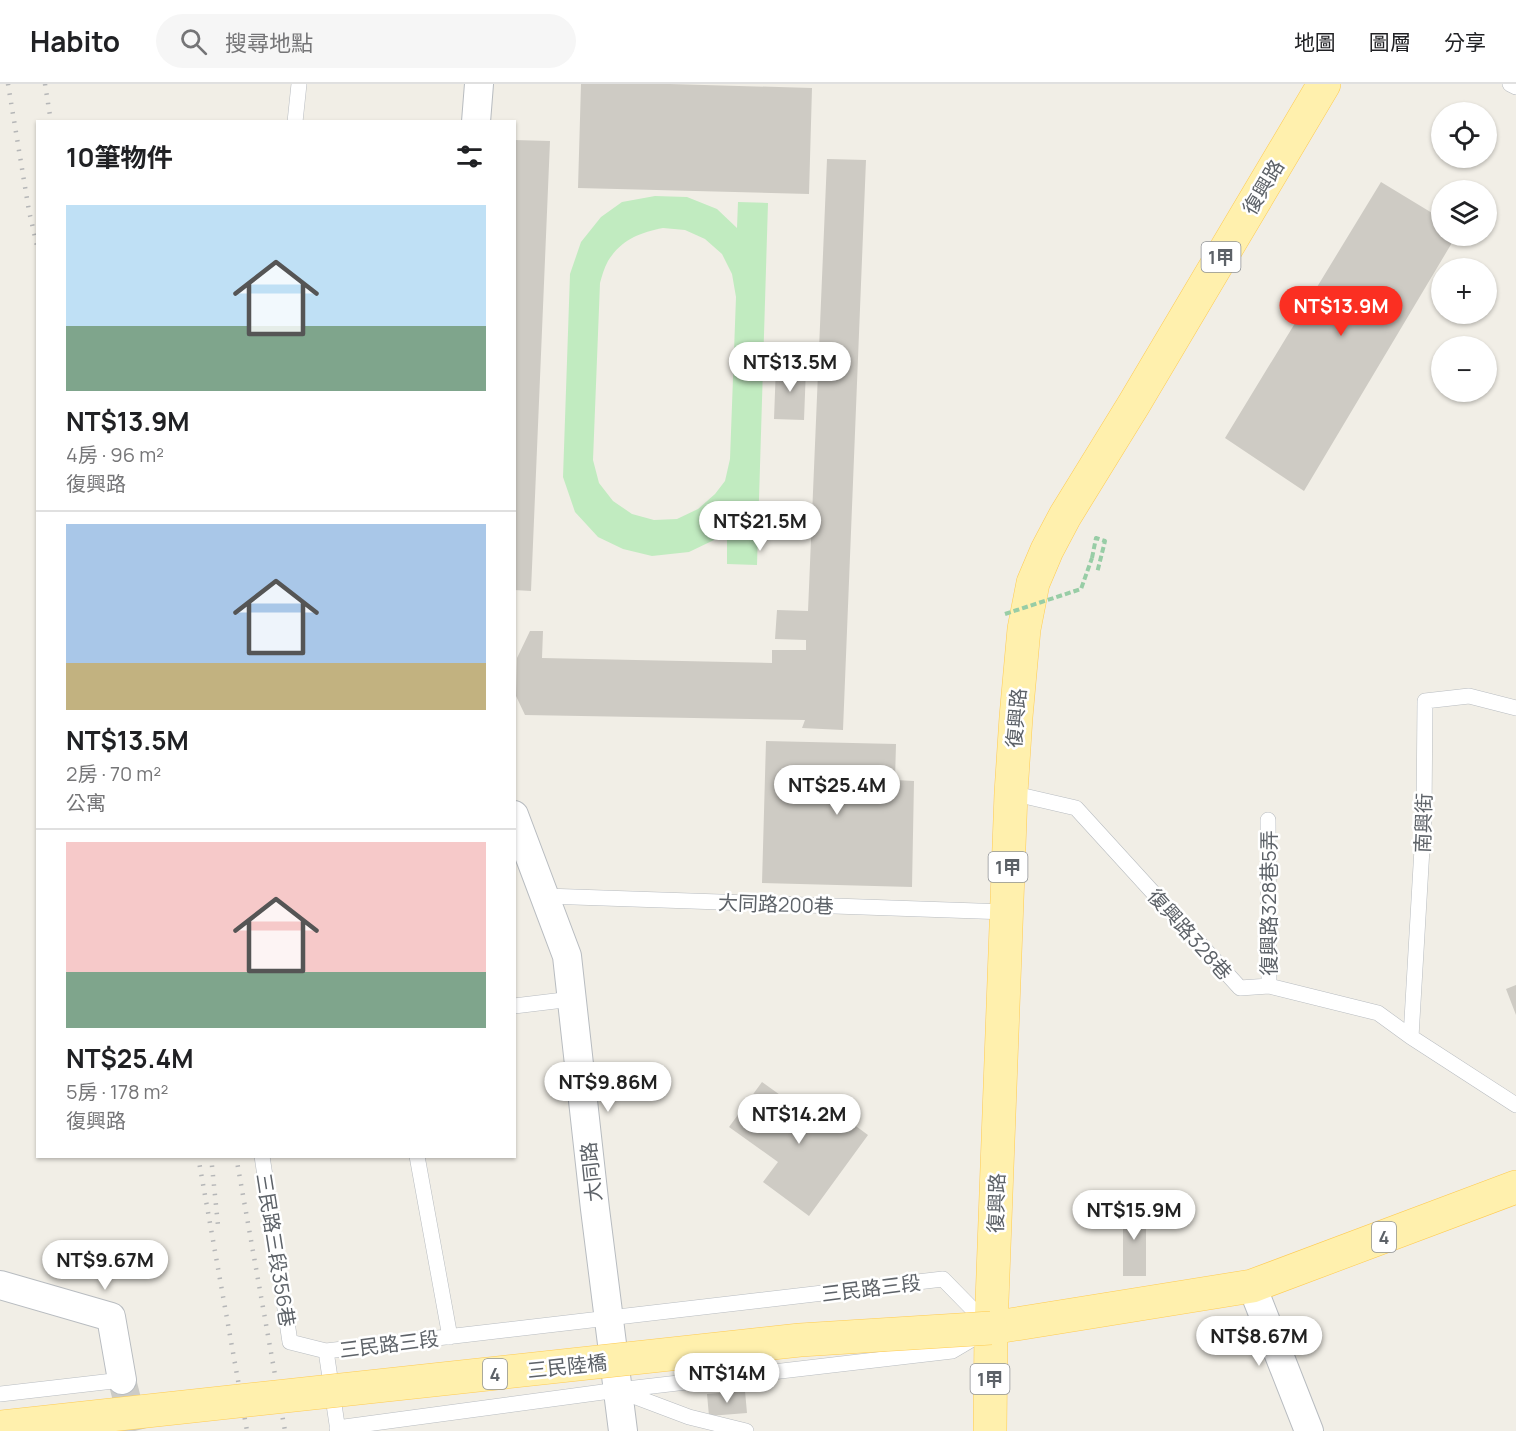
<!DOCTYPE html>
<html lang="zh-TW">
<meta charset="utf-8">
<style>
body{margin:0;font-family:Manrope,"Noto Sans TC",sans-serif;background:#f6f6f6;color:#202124;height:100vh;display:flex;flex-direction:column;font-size:22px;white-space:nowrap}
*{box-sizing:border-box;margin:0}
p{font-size:20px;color:#757577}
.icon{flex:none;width:33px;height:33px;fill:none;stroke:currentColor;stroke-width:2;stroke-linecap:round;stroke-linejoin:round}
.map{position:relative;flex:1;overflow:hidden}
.details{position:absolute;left:36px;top:36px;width:480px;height:1038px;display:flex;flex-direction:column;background:#fff;border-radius:0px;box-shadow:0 2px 4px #0004}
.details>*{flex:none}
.fabs{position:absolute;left:1431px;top:18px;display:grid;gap:12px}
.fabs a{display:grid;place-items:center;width:66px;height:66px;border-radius:50%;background:#fff;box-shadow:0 2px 4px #0004;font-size:30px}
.price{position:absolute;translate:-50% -51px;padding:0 14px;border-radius:21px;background:#fff;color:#222;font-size:20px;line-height:39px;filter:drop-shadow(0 2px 3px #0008)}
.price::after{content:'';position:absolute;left:50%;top:36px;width:18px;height:14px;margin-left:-9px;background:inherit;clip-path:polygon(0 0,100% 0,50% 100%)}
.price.on{background:#fb2f22;color:#fff}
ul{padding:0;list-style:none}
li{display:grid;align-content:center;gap:12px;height:318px;padding:0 30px}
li+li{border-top:2px solid #e0e0e0}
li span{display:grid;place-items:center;height:186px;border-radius:0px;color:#555}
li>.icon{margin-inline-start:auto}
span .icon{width:108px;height:108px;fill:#fffc;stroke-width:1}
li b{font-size:26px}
h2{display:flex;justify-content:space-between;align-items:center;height:72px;padding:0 30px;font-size:26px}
header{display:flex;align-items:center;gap:36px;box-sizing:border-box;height:84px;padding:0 30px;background:#fff;border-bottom:2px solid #e0e0e0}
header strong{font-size:28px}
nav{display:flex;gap:33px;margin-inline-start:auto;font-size:21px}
.search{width:420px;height:54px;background:#f6f6f6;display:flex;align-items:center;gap:15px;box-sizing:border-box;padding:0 21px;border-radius:33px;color:#757577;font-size:22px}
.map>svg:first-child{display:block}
</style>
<header>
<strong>Habito</strong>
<div class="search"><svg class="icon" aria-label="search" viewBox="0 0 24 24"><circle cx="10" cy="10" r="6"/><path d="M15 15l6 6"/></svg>搜尋地點</div>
<nav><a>地圖</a><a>圖層</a><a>分享</a></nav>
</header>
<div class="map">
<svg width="1516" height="1347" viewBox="0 0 1516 1347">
<rect width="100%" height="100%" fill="#f1eee6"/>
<path fill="#c1ebc0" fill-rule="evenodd" d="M 655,112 L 687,113 L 717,125 L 737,144 L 738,118 L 768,119 L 757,481 L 727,480 L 727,442 L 714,456 L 689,468 L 652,472 L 623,465 L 598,453 L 575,428 L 563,393 L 570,190 L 581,158 L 601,133 L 622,118 ZM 663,144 L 685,146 L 705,155 L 722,170 L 732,190 L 736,213 L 730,375 L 725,397 L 715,410 L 698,425 L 677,435 L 654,436 L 632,430 L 613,417 L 599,399 L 593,376 L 600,199 C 602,192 604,184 608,177 C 622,155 639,149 663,144 Z"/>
<path fill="#cecbc4" d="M 581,0 L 670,0 L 812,4 L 809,110 L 578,104 Z
M 514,56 L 550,57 L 531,507 L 514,506 Z
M 827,75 L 866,76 L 843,646 L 802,644 L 805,636 L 525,631 L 516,612 L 517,574 L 530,547 L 543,547 L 542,574 L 772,579 L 772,566 L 806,566 L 806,556 L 775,555 L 777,526 L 808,527 Z
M 1381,98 L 1442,135 L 1442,152 L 1456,152 L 1304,407 L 1225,354 Z
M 776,282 L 806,284 L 804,336 L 774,335 Z
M 766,657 L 896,660 L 895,696 L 914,697 L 912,803 L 762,799 Z
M 1516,901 L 1516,931 L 1506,905 Z
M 762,998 L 808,1031 L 819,1015 L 868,1051 L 809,1132 L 763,1098 L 778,1078 L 729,1043 Z
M 1123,1122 L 1146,1122 L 1146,1192 L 1123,1192 Z
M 745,1307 L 747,1329 L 709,1332 L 707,1310 Z"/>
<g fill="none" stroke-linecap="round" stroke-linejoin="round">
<path stroke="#cccbc6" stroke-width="28" stroke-dasharray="28 14" stroke-linecap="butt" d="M 122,1296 L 135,1347"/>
<defs>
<path id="service" d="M 1510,0 L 1516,3
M 295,38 L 299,0
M 1011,709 L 1076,724 L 1240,904 L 1269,902 L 1378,929 L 1411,953 L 1516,1021
M 1268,736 L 1269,902
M 545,812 L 1007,828
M 514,922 L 572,915
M 1411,953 L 1424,730 L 1425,617 L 1469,612 L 1516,624
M 262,1072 L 290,1258 L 326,1267 L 943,1195 L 991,1244 L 952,1267 L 618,1306 L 337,1344
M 417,1072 L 450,1253
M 326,1267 L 338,1347
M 620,1307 L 689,1333 L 746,1347
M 0,1310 L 122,1296"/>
<path id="minor" d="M 476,38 L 479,0
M 514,731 L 567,872 L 595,1125 L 623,1347
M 0,1201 L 111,1233 L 122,1296
M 1252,1202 L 1309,1347"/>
<path id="primary" d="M 991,1244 L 1252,1202 L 1516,1103
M 990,1347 L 991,1244 L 1011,709 L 1016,633 L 1024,545 L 1033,499 L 1047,466 L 1065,432 L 1134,320 L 1324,0"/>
</defs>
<use href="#service" stroke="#b8bcc0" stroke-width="16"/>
<use href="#minor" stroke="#b8bcc0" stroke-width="30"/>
<use href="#primary" stroke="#ffcb51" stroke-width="34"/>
<path stroke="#98cda6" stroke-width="4" stroke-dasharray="6 3" stroke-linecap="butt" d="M 1092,474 L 1096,454 L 1105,457 L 1097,489"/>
<use href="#service" stroke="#fff" stroke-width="15"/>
<use href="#minor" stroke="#fff" stroke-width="28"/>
<use href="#primary" stroke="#fff0ad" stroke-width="33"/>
<path stroke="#b5b6b7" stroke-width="4.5" stroke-dasharray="1.5 8" stroke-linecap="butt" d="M 8,0 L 29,127 L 38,166
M 45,0 L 51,38
M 198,1072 L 247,1347
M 211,1072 L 218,1141
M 236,1072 L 285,1347"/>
<defs>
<path id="primary-bridge" d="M 0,1343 L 800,1256 L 991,1244"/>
</defs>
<use href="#primary-bridge" stroke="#ffcb51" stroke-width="34" stroke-linecap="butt"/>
<path stroke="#98cda6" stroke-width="4" stroke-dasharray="6 3" stroke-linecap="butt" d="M 1005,530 L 1081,505 L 1092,474"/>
<use href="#primary-bridge" stroke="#fff0ad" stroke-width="33"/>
</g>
<g text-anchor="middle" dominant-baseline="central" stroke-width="5" stroke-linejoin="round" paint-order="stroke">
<g fill="#fff" stroke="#8e9195" stroke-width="1.5">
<rect x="1201.5" y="158" width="39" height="30" rx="4.5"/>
<rect x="988.5" y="768" width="39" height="30" rx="4.5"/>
<rect x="1372" y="1138" width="24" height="30" rx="4.5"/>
<rect x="483" y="1275" width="24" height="30" rx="4.5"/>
<rect x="970.5" y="1280" width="39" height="30" rx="4.5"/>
</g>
<g font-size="18" font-weight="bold" fill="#5d6268">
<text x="1221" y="173">1甲</text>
<text x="1008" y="783">1甲</text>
<text x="1384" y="1153">4</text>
<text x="495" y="1290">4</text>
<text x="990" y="1295">1甲</text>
</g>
<g font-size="20" fill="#5d6268" stroke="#fff">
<text transform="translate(1263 103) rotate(-59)">復興路</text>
<text transform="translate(1016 634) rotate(-85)">復興路</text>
<text transform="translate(1423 739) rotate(-88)">南興街</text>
<text transform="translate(1268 819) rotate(-90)">復興路328巷5弄</text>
<text transform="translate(776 820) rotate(2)">大同路200巷</text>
<text transform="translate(1190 850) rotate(48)">復興路328巷</text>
<text transform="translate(591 1088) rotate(-96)">大同路</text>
<text transform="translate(996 1119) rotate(-88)">復興路</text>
<text transform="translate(276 1166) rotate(81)">三民路三段356巷</text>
<text transform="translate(871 1204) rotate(-7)">三民路三段</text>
<text transform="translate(389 1260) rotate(-7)">三民路三段</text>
<text transform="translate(567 1282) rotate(-6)">三民陸橋</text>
</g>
</g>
</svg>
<div class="fabs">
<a><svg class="icon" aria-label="locate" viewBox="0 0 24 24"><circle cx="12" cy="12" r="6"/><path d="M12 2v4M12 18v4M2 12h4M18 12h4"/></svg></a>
<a><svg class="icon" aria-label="layers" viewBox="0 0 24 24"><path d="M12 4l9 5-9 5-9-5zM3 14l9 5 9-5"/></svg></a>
<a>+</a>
<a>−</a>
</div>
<b class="price on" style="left:1341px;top:253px">NT$13.9M</b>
<b class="price" style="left:790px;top:309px">NT$13.5M</b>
<b class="price" style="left:760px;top:468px">NT$21.5M</b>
<b class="price" style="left:837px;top:732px">NT$25.4M</b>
<b class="price" style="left:608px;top:1029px">NT$9.86M</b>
<b class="price" style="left:799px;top:1061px">NT$14.2M</b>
<b class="price" style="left:1134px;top:1157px">NT$15.9M</b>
<b class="price" style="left:105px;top:1207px">NT$9.67M</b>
<b class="price" style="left:1259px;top:1283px">NT$8.67M</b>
<b class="price" style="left:727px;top:1320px">NT$14M</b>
<section class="details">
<h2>10筆物件<svg class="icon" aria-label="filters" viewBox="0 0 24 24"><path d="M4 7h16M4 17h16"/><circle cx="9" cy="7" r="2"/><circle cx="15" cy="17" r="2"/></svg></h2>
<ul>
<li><span style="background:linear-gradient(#bfe0f5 65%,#7fa58c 0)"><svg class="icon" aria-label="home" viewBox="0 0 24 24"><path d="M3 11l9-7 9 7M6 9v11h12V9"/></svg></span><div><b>NT$13.9M</b><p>4房 · 96 m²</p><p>復興路</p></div></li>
<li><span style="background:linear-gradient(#a9c7e8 75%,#c2b280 0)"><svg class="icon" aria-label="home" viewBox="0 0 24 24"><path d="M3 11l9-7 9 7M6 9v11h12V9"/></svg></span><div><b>NT$13.5M</b><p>2房 · 70 m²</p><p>公寓</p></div></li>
<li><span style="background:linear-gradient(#f6c9c9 70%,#7fa58c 0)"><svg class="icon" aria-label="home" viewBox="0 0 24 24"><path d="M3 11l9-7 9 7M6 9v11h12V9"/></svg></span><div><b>NT$25.4M</b><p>5房 · 178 m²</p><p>復興路</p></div></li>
</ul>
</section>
</div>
